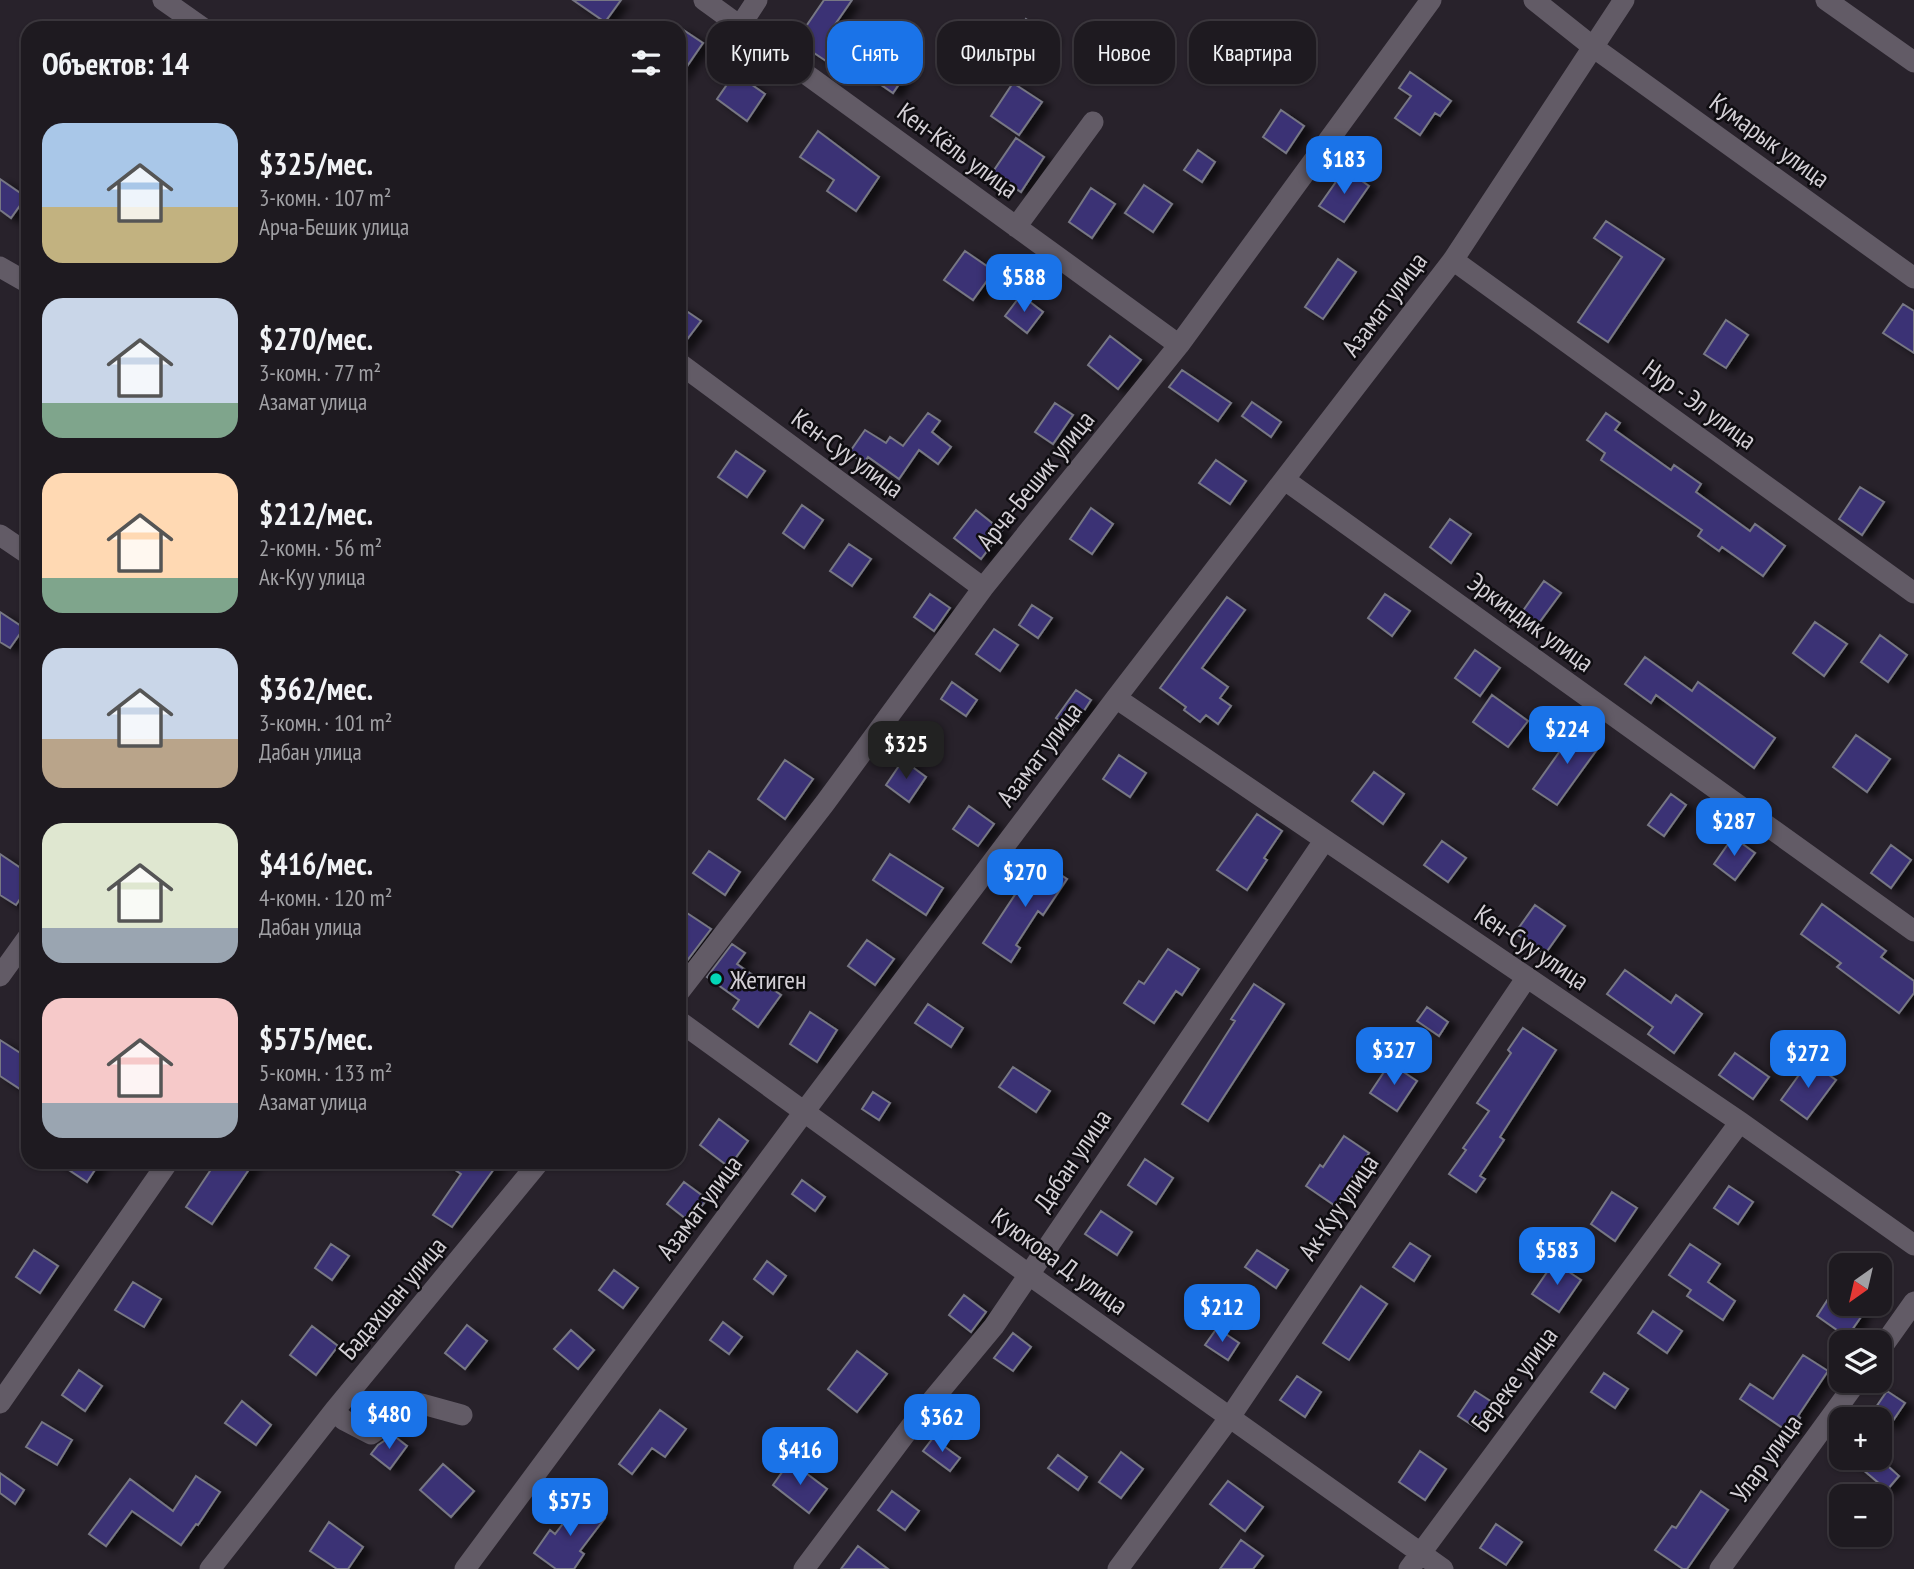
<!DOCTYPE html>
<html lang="ru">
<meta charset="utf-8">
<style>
body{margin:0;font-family:"PT Sans Narrow",sans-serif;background:#2b272d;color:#f1f3f6;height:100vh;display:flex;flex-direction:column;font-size:26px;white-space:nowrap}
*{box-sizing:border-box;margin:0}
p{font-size:23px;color:#a1a1a5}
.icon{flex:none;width:38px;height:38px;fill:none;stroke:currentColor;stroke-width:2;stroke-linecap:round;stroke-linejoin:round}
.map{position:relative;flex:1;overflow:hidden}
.drawer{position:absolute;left:21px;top:21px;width:665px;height:1148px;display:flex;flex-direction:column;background:#1e1a20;border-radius:21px;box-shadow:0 2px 5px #0004,0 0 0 2px #3c383e}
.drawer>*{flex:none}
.guide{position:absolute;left:707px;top:21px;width:665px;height:63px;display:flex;gap:14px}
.needle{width:46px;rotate:214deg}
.buttons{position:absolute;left:1829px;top:1253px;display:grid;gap:14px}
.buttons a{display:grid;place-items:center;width:63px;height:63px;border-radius:14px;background:#1e1a20;box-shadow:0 2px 5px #0004,0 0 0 2px #3c383e;font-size:35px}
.price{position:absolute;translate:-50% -60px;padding:0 16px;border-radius:14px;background:#1a73e8;color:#fff;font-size:23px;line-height:46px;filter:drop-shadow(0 2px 4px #0008)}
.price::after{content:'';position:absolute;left:50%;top:42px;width:21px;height:16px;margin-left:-10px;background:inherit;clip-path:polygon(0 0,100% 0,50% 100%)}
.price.active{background:#222;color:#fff}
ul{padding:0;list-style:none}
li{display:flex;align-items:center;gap:21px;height:175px;padding:0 21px}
li span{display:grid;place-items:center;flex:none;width:196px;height:140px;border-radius:21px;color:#555}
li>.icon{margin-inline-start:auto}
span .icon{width:84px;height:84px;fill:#fffc;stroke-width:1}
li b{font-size:30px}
h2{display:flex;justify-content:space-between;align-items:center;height:84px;padding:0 21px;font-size:30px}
.chip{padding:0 24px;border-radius:21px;background:#1e1a20;box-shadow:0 2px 5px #0004,0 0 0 2px #3c383e;font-size:24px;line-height:63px}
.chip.active{background:#1a73e8;color:#fff}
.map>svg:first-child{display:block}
</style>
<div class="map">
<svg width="1914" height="1569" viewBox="0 0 1914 1569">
<defs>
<filter id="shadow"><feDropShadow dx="8" dy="4.5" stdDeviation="3.5" flood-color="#0009"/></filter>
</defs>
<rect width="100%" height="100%" fill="#28222b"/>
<path fill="#3b3275" stroke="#777784" stroke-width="2" filter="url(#shadow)" d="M 573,0 L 621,0 L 605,22 Z
M 824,0 L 852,0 L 834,26 L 846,33 L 826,61 L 796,41 Z
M 1026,19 L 1052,36 L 1036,60 L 1010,43 Z
M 679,27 L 703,43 L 679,78 Z
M 1120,30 L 1143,45 L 1129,66 L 1106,51 Z
M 890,50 L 912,65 L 893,93 L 871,78 Z
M 1410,72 L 1451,101 L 1440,116 L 1435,113 L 1420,135 L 1395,118 L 1411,96 L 1399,88 Z
M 735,73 L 765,94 L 747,121 L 717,99 Z
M 1013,83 L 1042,102 L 1019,135 L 991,116 Z
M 1281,110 L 1304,126 L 1286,153 L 1263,137 Z
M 818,131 L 879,177 L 856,211 L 827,191 L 834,180 L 800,157 Z
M 1016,138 L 1044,157 L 1021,192 L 992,173 Z
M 1198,150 L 1215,162 L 1202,182 L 1184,170 Z
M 1345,169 L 1369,186 L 1344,222 L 1319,206 Z
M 0,179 L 26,197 L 11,218 L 0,210 Z
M 1144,185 L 1172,204 L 1153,232 L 1125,213 Z
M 1091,188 L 1115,204 L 1092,238 L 1069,222 Z
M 1606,221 L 1664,259 L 1608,342 L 1578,322 L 1622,257 L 1594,238 Z
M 965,251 L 994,271 L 973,300 L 944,280 Z
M 1338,259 L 1356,272 L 1323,319 L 1305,307 Z
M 1021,295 L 1043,312 L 1027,333 L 1005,316 Z
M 1903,304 L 1914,311 L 1914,353 L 1883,333 Z
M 679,306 L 701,321 L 679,350 Z
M 1726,320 L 1748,335 L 1726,368 L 1704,354 Z
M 1110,336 L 1141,360 L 1118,389 L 1088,365 Z
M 1182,370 L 1231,403 L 1218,421 L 1169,387 Z
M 1252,402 L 1281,422 L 1271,437 L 1242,416 Z
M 1055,403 L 1073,415 L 1053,444 L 1035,432 Z
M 928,413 L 940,421 L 932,432 L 951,447 L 938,464 L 919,450 L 899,479 L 868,457 L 864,463 L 849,453 L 865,430 L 886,443 L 890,437 L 903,446 Z
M 1606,413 L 1620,423 L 1615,430 L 1671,470 L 1674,465 L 1701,484 L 1696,492 L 1750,531 L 1755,524 L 1785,546 L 1763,576 L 1722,547 L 1719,551 L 1698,536 L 1702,530 L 1601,460 L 1605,453 L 1587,440 Z
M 736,451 L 765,471 L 747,497 L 718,477 Z
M 1216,460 L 1246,481 L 1230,504 L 1199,483 Z
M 1860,487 L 1884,502 L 1862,535 L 1839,519 Z
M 802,505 L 823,520 L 804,548 L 783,533 Z
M 1091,508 L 1113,524 L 1092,554 L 1070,539 Z
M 976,510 L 1002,531 L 981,559 L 954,538 Z
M 1450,519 L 1471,534 L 1451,563 L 1430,547 Z
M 849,544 L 871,559 L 852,586 L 830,571 Z
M 1544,581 L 1561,593 L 1536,627 L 1520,615 Z
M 930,594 L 950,608 L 934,631 L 914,617 Z
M 1385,594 L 1410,611 L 1392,636 L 1368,618 Z
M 1227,597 L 1245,610 L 1202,668 L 1228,687 L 1220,698 L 1231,706 L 1218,724 L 1206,715 L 1200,722 L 1184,710 L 1186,707 L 1160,688 Z
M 1032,605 L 1052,618 L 1038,638 L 1019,625 Z
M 0,612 L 24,628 L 10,648 L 0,642 Z
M 1815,622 L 1847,644 L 1824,676 L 1793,653 Z
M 994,629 L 1018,645 L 1000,671 L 976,654 Z
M 1880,635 L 1907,655 L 1888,682 L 1861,662 Z
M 1475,650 L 1500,668 L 1480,696 L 1455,678 Z
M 1645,657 L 1692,691 L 1698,682 L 1775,738 L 1754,768 L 1656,695 L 1651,703 L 1625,684 Z
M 952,682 L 977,700 L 966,716 L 941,699 Z
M 1076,690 L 1091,700 L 1072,729 L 1056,718 Z
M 1492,695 L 1528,721 L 1508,747 L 1473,722 Z
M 1577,727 L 1601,744 L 1557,805 L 1533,789 Z
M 1856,735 L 1890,759 L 1867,792 L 1833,767 Z
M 1119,755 L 1146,773 L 1130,797 L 1103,779 Z
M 785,760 L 813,779 L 785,819 L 758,799 Z
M 903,760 L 926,777 L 909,802 L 886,785 Z
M 1374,772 L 1404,794 L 1383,824 L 1352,801 Z
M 1671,794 L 1686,805 L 1664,836 L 1648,825 Z
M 969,806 L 994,824 L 978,846 L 953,829 Z
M 1257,814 L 1282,831 L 1264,858 L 1267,860 L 1247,890 L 1217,870 Z
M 1733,837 L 1755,853 L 1735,880 L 1714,864 Z
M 1442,841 L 1466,858 L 1448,882 L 1424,865 Z
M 1891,845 L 1911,860 L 1891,888 L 1871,873 Z
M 709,851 L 740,872 L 725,895 L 693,873 Z
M 0,854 L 28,873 L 28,887 L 16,905 L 0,895 Z
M 890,854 L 943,888 L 926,915 L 873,880 Z
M 1038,860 L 1067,879 L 1043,915 L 1038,911 L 1016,945 L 1020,948 L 1011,962 L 983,943 Z
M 1822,904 L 1886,951 L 1881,957 L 1914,981 L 1914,993 L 1899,1013 L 1837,967 L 1841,963 L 1801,934 Z
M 1535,905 L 1565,926 L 1545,954 L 1515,933 Z
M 687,913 L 711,929 L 686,962 L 679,957 L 679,925 Z
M 867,940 L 894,959 L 875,985 L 848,966 Z
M 732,944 L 745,953 L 737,964 L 781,995 L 758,1027 L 733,1009 L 739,1000 L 707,977 Z
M 1168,949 L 1199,969 L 1182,995 L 1176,991 L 1154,1023 L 1124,1003 L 1139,981 L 1144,984 Z
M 1625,970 L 1671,1003 L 1676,995 L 1702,1014 L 1674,1053 L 1648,1034 L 1653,1027 L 1607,994 Z
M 1254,984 L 1284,1004 L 1208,1121 L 1182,1104 L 1235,1021 L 1231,1019 Z
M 928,1004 L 963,1028 L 951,1047 L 915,1023 Z
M 1427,1007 L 1448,1022 L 1439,1036 L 1417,1021 Z
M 810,1012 L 837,1030 L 817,1062 L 790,1044 Z
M 1523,1028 L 1556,1050 L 1500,1137 L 1504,1140 L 1480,1176 L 1485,1179 L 1476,1192 L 1449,1174 L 1466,1150 L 1463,1148 L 1489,1111 L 1477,1103 L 1511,1053 L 1508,1050 Z
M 0,1040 L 28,1058 L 28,1076 L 20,1089 L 0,1076 Z
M 1735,1053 L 1769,1077 L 1753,1099 L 1719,1075 Z
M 1809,1061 L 1836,1080 L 1807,1119 L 1781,1100 Z
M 1390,1063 L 1417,1081 L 1397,1111 L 1370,1093 Z
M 1013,1067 L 1050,1091 L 1036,1112 L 999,1087 Z
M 873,1092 L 890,1103 L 879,1120 L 862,1109 Z
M 719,1119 L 748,1141 L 729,1167 L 700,1145 Z
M 1344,1136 L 1369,1153 L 1348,1184 L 1351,1186 L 1337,1207 L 1306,1186 L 1320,1165 L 1323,1167 Z
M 1145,1159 L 1173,1178 L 1156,1204 L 1128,1185 Z
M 57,1162 L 100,1162 L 87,1182 Z
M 216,1162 L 254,1162 L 212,1224 L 186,1207 Z
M 443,1162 L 499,1162 L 452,1227 L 433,1215 L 461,1174 Z
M 802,1180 L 825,1197 L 815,1211 L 792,1194 Z
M 684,1182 L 707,1199 L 690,1222 L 667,1204 Z
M 1729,1186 L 1753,1202 L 1738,1224 L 1714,1208 Z
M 1612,1192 L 1637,1208 L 1615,1241 L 1591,1224 Z
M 1101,1211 L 1132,1232 L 1117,1255 L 1085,1234 Z
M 1410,1243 L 1430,1256 L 1414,1281 L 1393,1267 Z
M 331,1244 L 349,1256 L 332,1280 L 315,1268 Z
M 1690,1244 L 1720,1264 L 1708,1282 L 1735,1301 L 1723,1320 L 1687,1296 L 1691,1290 L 1669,1275 Z
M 34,1250 L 58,1266 L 40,1293 L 16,1277 Z
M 1257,1250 L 1288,1270 L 1276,1288 L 1245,1267 Z
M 767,1261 L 786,1276 L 773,1294 L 754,1279 Z
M 1554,1262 L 1581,1280 L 1559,1312 L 1532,1294 Z
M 614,1270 L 638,1288 L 623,1308 L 599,1290 Z
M 133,1282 L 161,1299 L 144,1327 L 115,1310 Z
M 1361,1286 L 1387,1304 L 1349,1360 L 1323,1343 Z
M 964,1295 L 986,1312 L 971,1332 L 949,1315 Z
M 1830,1296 L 1841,1304 L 1866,1304 L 1858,1315 L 1861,1317 L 1847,1337 L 1817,1316 Z
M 1653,1311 L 1682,1331 L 1667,1353 L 1638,1333 Z
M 723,1322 L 742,1337 L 729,1354 L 710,1340 Z
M 467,1325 L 487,1341 L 465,1369 L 445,1353 Z
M 312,1326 L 338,1346 L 316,1375 L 290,1355 Z
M 1217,1328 L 1239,1343 L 1228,1360 L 1205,1345 Z
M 571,1330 L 594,1350 L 578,1369 L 554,1349 Z
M 1013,1333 L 1031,1347 L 1013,1371 L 994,1358 Z
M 857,1351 L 887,1374 L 857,1412 L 828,1389 Z
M 1803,1355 L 1828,1371 L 1798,1416 L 1800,1418 L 1790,1433 L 1740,1399 L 1750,1384 L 1773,1399 Z
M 79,1370 L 102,1386 L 85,1411 L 62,1395 Z
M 1604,1373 L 1628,1389 L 1615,1408 L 1591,1392 Z
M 1297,1376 L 1321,1392 L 1305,1417 L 1280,1400 Z
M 1475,1391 L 1495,1404 L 1478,1429 L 1458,1416 Z
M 1887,1391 L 1905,1403 L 1890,1425 L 1872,1413 Z
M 242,1401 L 271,1425 L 256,1445 L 225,1423 Z
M 660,1410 L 686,1429 L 665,1457 L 652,1448 L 632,1474 L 619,1464 Z
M 42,1422 L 72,1440 L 57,1465 L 26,1447 Z
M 393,1435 L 407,1446 L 390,1469 L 371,1454 L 378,1445 Z
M 933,1438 L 960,1458 L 950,1471 L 923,1451 Z
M 1420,1451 L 1446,1469 L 1425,1500 L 1399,1482 Z
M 1121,1452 L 1143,1469 L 1121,1498 L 1099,1482 Z
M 1058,1455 L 1087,1477 L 1078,1490 L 1048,1468 Z
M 1849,1458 L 1879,1458 L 1899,1476 L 1887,1490 Z
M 790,1461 L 827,1489 L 809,1513 L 773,1485 Z
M 443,1464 L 474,1491 L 451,1517 L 420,1490 Z
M 0,1473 L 24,1490 L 15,1504 L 0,1493 Z
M 196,1476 L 220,1492 L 198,1525 L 196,1524 L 181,1545 L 132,1511 L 106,1546 L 89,1534 L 130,1479 L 173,1511 Z
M 1228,1481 L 1263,1507 L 1245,1531 L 1210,1504 Z
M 892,1491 L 919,1511 L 905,1530 L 878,1510 Z
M 1701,1491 L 1728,1510 L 1687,1569 L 1683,1569 L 1655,1550 L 1672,1526 L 1676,1528 Z
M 581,1500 L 605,1518 L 580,1551 L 584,1554 L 574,1569 L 556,1569 L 534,1553 L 550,1530 L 555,1534 Z
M 329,1522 L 363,1547 L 348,1569 L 337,1569 L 310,1551 Z
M 1496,1524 L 1522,1542 L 1506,1565 L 1480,1548 Z
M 1241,1540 L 1263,1556 L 1253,1569 L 1220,1569 Z
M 858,1546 L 888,1569 L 841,1569 Z"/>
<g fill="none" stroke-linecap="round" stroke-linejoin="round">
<path stroke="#625b66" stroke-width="21" d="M 163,0 L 203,28
M 704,0 L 1179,345
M 1534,0 L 1593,47 L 1914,278
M 1826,0 L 1914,62
M 740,26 L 757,0
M 1016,227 L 1093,122
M 1453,260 L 1914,593
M 0,267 L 28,283
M 679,363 L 983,588
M 1285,480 L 1914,931
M 0,535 L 28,554
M 1116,698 L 1740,1122 L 1914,1245
M 0,976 L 28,937
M 679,992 L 825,803 L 983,588 L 1179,345 L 1431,0
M 679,1021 L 1028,1274 L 1443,1569
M 1880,1350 L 1914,1302
M 0,1403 L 168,1162
M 334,1411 L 344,1420 L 371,1434 L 411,1407 L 422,1404 L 462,1415
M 210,1569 L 334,1411 L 539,1162
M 465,1569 L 804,1112 L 1116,698 L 1453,260 L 1624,0
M 804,1569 L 915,1421 L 994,1326 L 1324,841
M 1118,1569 L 1230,1417 L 1527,977
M 1409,1569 L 1740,1122
M 1720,1569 L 1857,1381"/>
</g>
<circle fill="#03d5b6" stroke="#0f0d11" stroke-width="2.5" cx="716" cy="979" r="7"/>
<g text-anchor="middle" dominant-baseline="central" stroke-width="5" stroke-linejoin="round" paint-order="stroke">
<g font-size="26" fill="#d4d0d6" stroke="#0f0d11">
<text transform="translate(1770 140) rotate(36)">Кумарык улица</text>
<text transform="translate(958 150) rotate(36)">Кен-Кёль улица</text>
<text transform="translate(1384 304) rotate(-53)">Азамат улица</text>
<text transform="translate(1700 404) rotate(36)">Нур - Эл улица</text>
<text transform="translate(848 453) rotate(36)">Кен-Суу улица</text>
<text transform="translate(1035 480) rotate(-51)">Арча-Бешик улица</text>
<text transform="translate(1531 622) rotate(36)">Эркиндик улица</text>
<text transform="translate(1039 754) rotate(-53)">Азамат улица</text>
<text transform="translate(1532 947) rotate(34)">Кен-Суу улица</text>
<text transform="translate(1072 1160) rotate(-56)">Дабан улица</text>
<text transform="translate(699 1207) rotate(-53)">Азамат улица</text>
<text transform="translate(1338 1207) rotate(-56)">Ак-Куу улица</text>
<text transform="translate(1060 1261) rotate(36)">Куюкова Д. улица</text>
<text transform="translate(392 1298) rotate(-50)">Бадахшан улица</text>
<text transform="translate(1514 1379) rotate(-53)">Береке улица</text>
<text transform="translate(1766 1458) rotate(-54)">Улар улица</text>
</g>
<g font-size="26" fill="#d4d0d6" stroke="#0f0d11" text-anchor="start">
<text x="730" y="979">Жетиген</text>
</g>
</g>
</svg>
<div class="buttons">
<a><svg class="needle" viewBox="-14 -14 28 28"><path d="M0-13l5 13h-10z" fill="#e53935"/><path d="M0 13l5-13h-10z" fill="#a1a1a5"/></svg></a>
<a><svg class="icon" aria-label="layers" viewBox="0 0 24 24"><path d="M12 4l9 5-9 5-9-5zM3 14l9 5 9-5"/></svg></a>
<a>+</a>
<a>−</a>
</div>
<b class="price" style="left:1344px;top:196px">$183</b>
<b class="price" style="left:1024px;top:314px">$588</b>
<b class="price" style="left:1567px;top:766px">$224</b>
<b class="price active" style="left:906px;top:781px">$325</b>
<b class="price" style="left:1734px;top:858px">$287</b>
<b class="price" style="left:1025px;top:909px">$270</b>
<b class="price" style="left:1394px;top:1087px">$327</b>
<b class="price" style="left:1808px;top:1090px">$272</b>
<b class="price" style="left:1557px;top:1287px">$583</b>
<b class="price" style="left:1222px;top:1344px">$212</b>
<b class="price" style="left:389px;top:1451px">$480</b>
<b class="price" style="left:942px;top:1454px">$362</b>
<b class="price" style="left:800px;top:1487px">$416</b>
<b class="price" style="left:570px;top:1538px">$575</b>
<div class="guide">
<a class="chip">Купить</a>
<a class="chip active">Снять</a>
<a class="chip">Фильтры</a>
<a class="chip">Новое</a>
<a class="chip">Квартира</a>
</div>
<section class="drawer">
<h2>Объектов: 14<svg class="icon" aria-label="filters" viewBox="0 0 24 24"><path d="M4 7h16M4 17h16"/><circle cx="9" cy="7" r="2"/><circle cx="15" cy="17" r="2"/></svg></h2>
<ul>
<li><span style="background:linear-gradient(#a9c7e8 60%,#c2b280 0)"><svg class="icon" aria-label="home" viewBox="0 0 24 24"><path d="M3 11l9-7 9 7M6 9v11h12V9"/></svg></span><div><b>$325/мес.</b><p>3-комн. · 107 m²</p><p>Арча-Бешик улица</p></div></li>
<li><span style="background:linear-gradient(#c9d6e8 75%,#7fa58c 0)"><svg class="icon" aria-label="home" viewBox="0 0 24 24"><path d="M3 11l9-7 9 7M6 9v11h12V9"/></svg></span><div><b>$270/мес.</b><p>3-комн. · 77 m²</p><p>Азамат улица</p></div></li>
<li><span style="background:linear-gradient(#ffd9b3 75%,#7fa58c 0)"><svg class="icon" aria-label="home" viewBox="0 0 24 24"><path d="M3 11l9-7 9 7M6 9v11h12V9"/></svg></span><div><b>$212/мес.</b><p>2-комн. · 56 m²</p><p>Ак-Куу улица</p></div></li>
<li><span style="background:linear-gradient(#c9d6e8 65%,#b9a48a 0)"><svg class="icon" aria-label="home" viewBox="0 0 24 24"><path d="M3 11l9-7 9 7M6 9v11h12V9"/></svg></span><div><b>$362/мес.</b><p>3-комн. · 101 m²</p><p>Дабан улица</p></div></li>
<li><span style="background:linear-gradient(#dfe7d0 75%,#9aa5b1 0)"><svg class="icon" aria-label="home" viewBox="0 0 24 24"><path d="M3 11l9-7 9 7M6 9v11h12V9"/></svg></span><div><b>$416/мес.</b><p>4-комн. · 120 m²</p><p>Дабан улица</p></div></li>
<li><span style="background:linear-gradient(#f6c9c9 75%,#9aa5b1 0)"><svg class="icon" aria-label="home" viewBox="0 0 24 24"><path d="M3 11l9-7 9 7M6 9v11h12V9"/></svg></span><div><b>$575/мес.</b><p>5-комн. · 133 m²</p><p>Азамат улица</p></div></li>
</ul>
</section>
</div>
